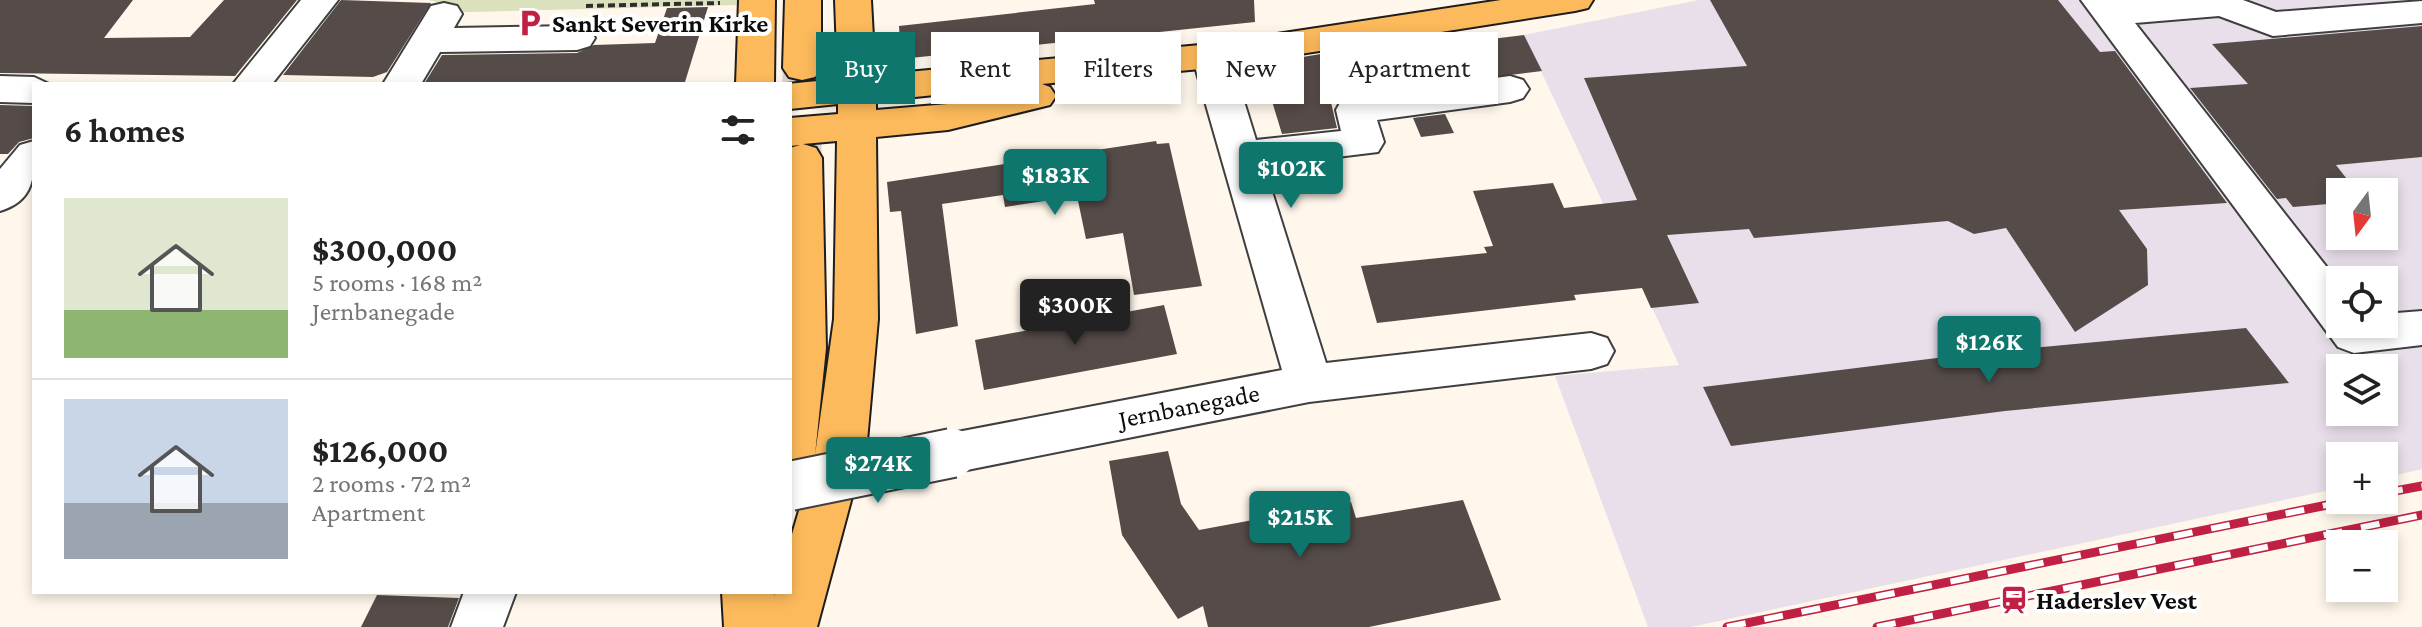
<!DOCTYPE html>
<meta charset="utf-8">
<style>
body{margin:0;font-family:"Crimson Pro",serif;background:#f6f6f6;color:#222;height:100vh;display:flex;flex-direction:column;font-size:30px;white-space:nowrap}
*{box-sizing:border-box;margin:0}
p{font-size:26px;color:#767676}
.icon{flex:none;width:44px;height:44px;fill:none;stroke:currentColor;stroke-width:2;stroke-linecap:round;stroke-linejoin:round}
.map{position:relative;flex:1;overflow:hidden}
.panel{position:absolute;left:32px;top:82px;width:760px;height:512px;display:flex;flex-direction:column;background:#fff;border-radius:0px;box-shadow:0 4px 12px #0003}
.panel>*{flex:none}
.banner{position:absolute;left:816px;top:32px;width:760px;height:72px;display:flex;gap:16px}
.needle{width:52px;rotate:195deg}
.fabs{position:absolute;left:2326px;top:178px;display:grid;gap:16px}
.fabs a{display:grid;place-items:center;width:72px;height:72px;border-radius:0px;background:#fff;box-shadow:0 4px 12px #0003;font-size:40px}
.price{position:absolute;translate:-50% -68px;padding:0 18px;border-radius:8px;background:#0f766e;color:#fff;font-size:26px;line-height:52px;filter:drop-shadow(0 2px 4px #0008)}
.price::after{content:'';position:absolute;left:50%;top:48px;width:24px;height:18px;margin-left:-12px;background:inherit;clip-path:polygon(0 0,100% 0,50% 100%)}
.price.current{background:#222;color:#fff}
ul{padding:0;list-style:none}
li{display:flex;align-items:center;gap:24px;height:200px;padding:0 32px}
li+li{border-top:2px solid #e0e0e0}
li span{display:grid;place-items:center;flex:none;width:224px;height:160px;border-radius:0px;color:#555}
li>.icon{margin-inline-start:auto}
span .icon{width:96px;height:96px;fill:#fffc;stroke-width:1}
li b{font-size:34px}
h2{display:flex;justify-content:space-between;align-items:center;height:96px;padding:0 32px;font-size:34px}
.tag{padding:0 28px;border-radius:0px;background:#fff;box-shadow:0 4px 12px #0003;font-size:28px;line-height:72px}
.tag.current{background:#0f766e;color:#fff}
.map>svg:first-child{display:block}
</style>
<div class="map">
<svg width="2422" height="627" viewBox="0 0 2422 627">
<rect width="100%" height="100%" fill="#fff7eb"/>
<path fill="#e8dfeb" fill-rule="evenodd" d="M 1699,0 L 2422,0 L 2422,469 L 2384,478 L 2384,456 L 2340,456 L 2340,488 L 1691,627 L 1648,627 L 1555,376 L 1679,365 L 1524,35 ZM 2340,192 L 2384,192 L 2384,236 L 2340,236 ZM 2340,280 L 2384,280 L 2384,324 L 2340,324 ZM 2340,368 L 2384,368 L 2384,412 L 2340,412 Z"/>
<path fill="#dbe1bc" d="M 429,0 L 739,0 L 739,5 L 431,13 L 441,3 Z"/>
<path fill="#554b48" d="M 0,0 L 133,0 L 104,38 L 190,37 L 224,0 L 297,0 L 235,76 L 0,73 Z
M 341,0 L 431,3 L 387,72 L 373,77 L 283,75 Z
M 1094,0 L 1254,0 L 1255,22 L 901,59 L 899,26 L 1095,4 Z
M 1710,0 L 2058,0 L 2100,52 L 2115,51 L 2227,203 L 2119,210 L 2147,249 L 2148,285 L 2075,332 L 2006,228 L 1974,234 L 1948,221 L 1754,238 L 1749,229 L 1667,235 L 1699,303 L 1651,308 L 1642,288 L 1574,295 L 1576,300 L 1377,323 L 1361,266 L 1487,253 L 1484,247 L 1493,246 L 1473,191 L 1553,183 L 1564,208 L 1637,200 L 1584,78 L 1747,66 Z
M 708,7 L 685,82 L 424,84 L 442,55 L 577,53 L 594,45 L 655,43 L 667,8 Z
M 2422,26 L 2422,157 L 2336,165 L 2357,192 L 2340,192 L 2340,203 L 2293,207 L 2286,198 L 2277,199 L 2190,88 L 2248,84 L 2212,44 Z
M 1524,35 L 1542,71 L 1330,98 L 1337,128 L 1282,134 L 1264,75 L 1278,61 L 1327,53 L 1329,59 Z
M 0,105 L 34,106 L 34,138 L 19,142 L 8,154 L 0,154 Z
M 1445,114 L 1454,133 L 1421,137 L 1413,118 Z
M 1156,141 L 1157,144 L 1169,143 L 1202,286 L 1134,295 L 1123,233 L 1086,239 L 1077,196 L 1005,207 L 1003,195 L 942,204 L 958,326 L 916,334 L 901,211 L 890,212 L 887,182 Z
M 1164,305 L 1177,354 L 984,390 L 975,340 Z
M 2246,328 L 2289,383 L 2005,411 L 1731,446 L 1703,387 L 1969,354 Z
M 1168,451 L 1181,504 L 1199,530 L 1351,502 L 1356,518 L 1463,500 L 1501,600 L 1369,627 L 1208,627 L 1203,606 L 1178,619 L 1122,535 L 1109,461 Z
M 377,595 L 459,598 L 448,627 L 361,627 Z"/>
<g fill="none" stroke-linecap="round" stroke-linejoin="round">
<path stroke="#dbd4ca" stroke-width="39" stroke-dasharray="39 20" stroke-linecap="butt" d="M 802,68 L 802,158"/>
<defs>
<path id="minor" d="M 301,0 L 338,0 L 272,84 L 233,84 Z
M 2081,0 L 2243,0 L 2276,12 L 2422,1 L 2422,23 L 2273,36 L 2219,16 L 2135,23 L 2340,284 L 2340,324 L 2384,324 L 2384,314 L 2422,311 L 2422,345 L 2354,353 L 2338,347 Z
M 444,3 L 457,6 L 462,14 L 454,28 L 577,26 L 590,30 L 595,38 L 590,46 L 577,50 L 440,52 L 421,84 L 383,84 L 431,6 Z
M 1211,44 L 1224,47 L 1230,56 L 1256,140 L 1341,131 L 1336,110 L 1341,101 L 1355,97 L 1510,76 L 1523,80 L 1529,89 L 1523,98 L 1510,102 L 1377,120 L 1384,142 L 1378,152 L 1264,166 L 1326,363 L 1591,333 L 1607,338 L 1614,351 L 1607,364 L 1591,369 L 1309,402 L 952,473 L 935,467 L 928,453 L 935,439 L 952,433 L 1282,370 L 1192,56 L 1198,47 Z
M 0,76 L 34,77 L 49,84 L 34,84 L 34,103 L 0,102 Z
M 34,141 C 34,173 37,200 0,211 L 0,169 L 20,145 Z
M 464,592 L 516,592 L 503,627 L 451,627 Z"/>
<path id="major" d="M 739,0 L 775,0 L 774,84 L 736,84 Z
M 785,0 L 821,0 L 821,68 L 815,77 L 802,80 L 789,77 L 783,68 Z
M 835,0 L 871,0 L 875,75 L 1211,44 L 1501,0 L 1593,0 L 1588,8 L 1575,11 L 1211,68 L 1042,84 L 1050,87 L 1056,96 L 1050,105 L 948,130 L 876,137 L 878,319 L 867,441 L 817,627 L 724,627 L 722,592 L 774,592 L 774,596 L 775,592 L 790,592 L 790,541 L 809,477 L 807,480 L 790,486 L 790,148 L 800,145 L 790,146 L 790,118 L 838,114 L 838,104 L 790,109 L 790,84 L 787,84 L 838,79 ZM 1024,86 L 948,104 L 876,110 L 876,101 ZM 837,141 L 834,319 L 815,455 L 826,348 L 822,158 L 816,148 L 803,144 Z"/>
</defs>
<use href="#minor" stroke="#3f3f3f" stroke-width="4"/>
<use href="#major" stroke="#1d1d1d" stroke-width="4"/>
<path stroke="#2e2e2e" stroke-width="4" stroke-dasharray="7 4" stroke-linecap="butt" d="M 586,6 L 720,3"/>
<use href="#minor" fill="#fff" fill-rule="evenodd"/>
<use href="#major" fill="#fdba5c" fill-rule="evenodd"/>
<defs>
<path id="rail" d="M 2384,493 L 2422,486
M 1727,627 L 2352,500
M 1877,627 L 2422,515"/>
</defs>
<use href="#rail" stroke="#c02043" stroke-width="9"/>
<use href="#rail" stroke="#fff" stroke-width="6" stroke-dasharray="19" stroke-linecap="butt"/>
<defs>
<path id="minor-bridge" d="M 790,486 L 952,453"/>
</defs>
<use href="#minor-bridge" stroke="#3f3f3f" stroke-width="52" stroke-linecap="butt"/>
<use href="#minor-bridge" stroke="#fff" stroke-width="48"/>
</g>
<defs>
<symbol id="parking-bare" viewBox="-9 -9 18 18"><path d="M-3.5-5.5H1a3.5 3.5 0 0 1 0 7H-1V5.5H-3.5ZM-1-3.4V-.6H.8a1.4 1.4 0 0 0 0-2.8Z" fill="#c02043" stroke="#fff" stroke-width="2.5" paint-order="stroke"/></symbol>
<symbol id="station-bare" viewBox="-9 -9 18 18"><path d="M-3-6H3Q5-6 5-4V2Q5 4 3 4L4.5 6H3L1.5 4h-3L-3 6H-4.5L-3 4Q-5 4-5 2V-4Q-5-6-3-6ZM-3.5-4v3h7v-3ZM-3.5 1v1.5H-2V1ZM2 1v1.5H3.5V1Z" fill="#c02043" stroke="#fff" stroke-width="2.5" paint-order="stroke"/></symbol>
</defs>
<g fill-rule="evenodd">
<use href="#parking-bare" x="510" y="3" width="40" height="40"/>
<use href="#station-bare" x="1994" y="580" width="40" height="40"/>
</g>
<g text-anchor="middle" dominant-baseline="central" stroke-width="8" stroke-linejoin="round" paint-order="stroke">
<g font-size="26" font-weight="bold" fill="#0c0c0c" stroke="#fff" text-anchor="start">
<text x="552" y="23">Sankt Severin Kirke</text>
<text x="2036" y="600">Haderslev Vest</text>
</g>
<g font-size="26" fill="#0c0c0c" stroke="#fff">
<text transform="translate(1189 406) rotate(-11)">Jernbanegade</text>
</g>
</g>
</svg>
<div class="fabs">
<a><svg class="needle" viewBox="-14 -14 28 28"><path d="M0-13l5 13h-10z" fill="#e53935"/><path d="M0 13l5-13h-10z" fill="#767676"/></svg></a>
<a><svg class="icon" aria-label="locate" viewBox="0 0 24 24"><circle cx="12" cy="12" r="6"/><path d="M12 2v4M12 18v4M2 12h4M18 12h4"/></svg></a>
<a><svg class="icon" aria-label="layers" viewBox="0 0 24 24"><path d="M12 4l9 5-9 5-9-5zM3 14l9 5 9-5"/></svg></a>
<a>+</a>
<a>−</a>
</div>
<b class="price" style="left:1291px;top:210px">$102K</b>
<b class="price" style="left:1055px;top:217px">$183K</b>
<b class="price current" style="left:1075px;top:347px">$300K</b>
<b class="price" style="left:1989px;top:384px">$126K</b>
<b class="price" style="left:878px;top:505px">$274K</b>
<b class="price" style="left:1300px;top:559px">$215K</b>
<div class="banner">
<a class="tag current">Buy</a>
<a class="tag">Rent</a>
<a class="tag">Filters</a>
<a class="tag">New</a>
<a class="tag">Apartment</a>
</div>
<section class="panel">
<h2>6 homes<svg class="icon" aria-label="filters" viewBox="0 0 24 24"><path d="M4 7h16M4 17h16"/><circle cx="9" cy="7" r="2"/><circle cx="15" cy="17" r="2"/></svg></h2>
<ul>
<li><span style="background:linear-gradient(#dfe7d0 70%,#8fb573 0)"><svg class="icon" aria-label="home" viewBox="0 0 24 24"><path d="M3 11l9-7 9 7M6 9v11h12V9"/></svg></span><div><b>$300,000</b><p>5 rooms · 168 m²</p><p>Jernbanegade</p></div></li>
<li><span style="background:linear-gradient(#c9d6e8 65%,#9aa5b1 0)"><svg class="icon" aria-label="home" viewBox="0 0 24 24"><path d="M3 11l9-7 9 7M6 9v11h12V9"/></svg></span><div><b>$126,000</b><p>2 rooms · 72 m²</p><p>Apartment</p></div></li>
</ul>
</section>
</div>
